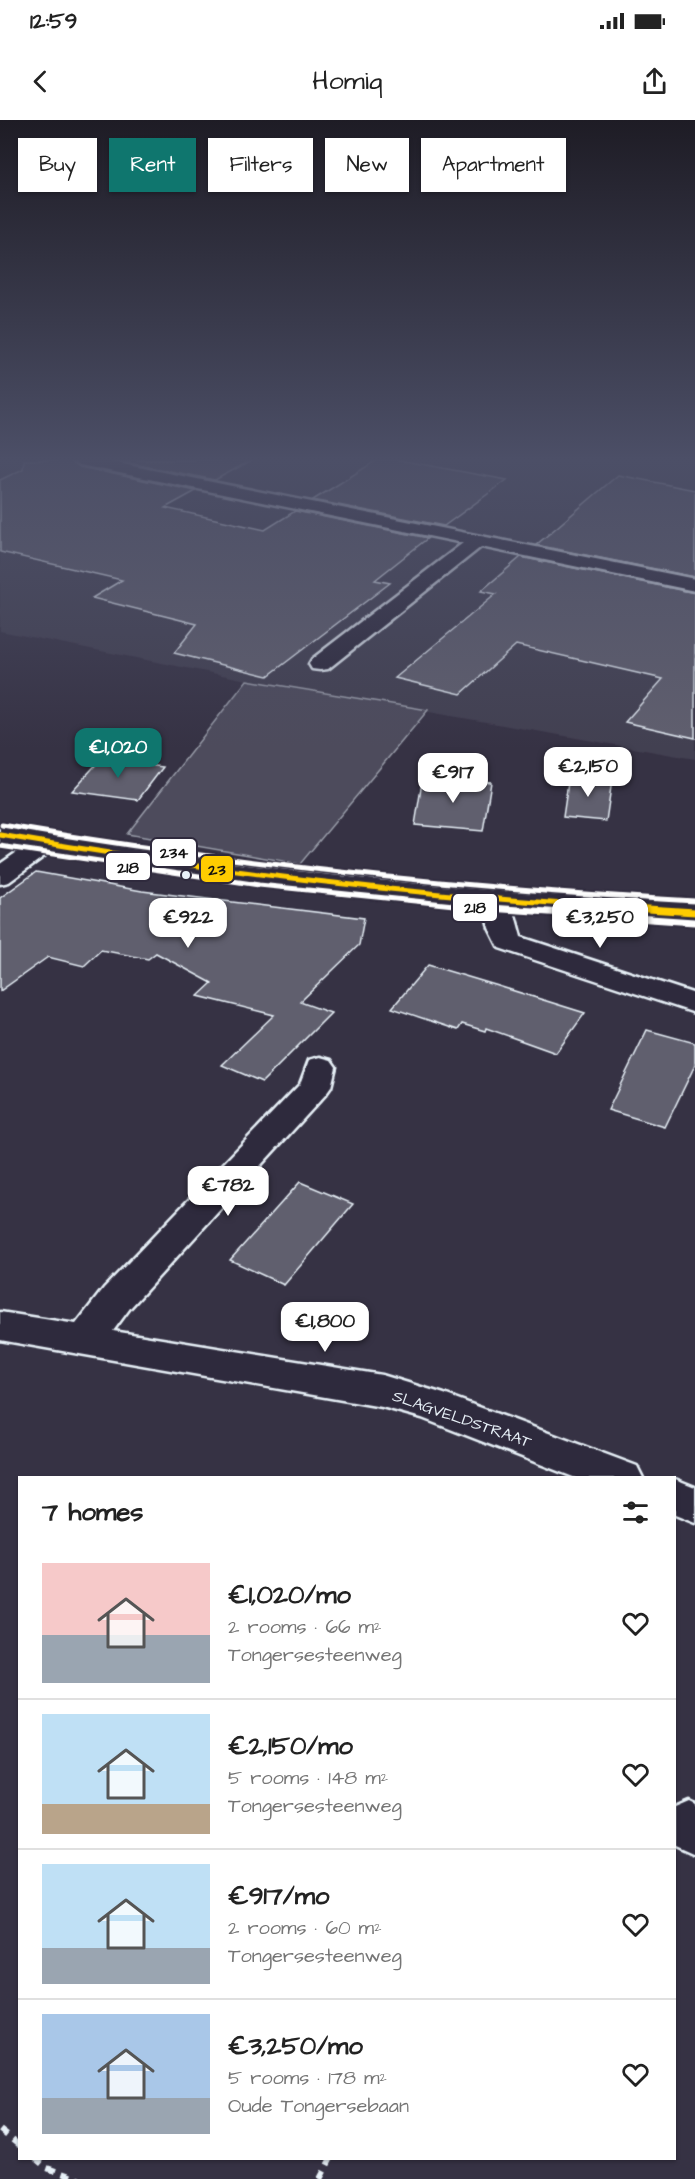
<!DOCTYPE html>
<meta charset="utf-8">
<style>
body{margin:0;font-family:"Architects Daughter",sans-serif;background:#f2f2f2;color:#222;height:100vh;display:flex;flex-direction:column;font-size:22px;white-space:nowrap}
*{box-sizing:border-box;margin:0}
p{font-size:20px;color:#767676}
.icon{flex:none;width:33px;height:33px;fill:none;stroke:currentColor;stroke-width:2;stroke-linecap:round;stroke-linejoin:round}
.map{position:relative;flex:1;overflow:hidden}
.panel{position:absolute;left:18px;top:1356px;width:658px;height:684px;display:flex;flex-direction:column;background:#fff;border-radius:0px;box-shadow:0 2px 4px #0004}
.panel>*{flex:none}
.banner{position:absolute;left:18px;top:18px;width:660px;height:54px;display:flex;gap:12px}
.price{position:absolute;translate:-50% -51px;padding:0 14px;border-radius:12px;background:#fff;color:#222;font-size:20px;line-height:39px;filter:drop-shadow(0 2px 3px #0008)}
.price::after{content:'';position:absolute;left:50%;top:36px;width:18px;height:14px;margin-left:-9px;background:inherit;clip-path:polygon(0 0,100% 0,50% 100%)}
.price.active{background:#0f766e;color:#fff}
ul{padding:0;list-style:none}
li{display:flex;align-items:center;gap:18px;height:150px;padding:0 24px}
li+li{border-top:2px solid #e0e0e0}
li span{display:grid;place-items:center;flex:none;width:168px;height:120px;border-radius:0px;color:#555}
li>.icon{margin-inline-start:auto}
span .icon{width:72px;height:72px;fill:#fffc;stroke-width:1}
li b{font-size:26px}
h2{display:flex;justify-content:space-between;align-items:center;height:72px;padding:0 24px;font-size:26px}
.chip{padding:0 21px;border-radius:0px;background:#fff;box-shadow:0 2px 4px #0004;font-size:21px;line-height:54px}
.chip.active{background:#0f766e;color:#fff}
.status{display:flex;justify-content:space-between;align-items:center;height:42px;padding:0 30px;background:#fff;direction:ltr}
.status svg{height:16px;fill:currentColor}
header{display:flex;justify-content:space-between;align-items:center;height:78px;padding:0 24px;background:#fff;font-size:27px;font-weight:600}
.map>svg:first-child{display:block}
</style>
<div class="status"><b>12:59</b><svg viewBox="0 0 49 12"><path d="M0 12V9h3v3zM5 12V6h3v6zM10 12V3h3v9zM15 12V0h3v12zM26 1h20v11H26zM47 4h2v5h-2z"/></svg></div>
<header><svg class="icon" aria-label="back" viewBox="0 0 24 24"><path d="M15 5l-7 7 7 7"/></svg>Homiq<svg class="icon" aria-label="share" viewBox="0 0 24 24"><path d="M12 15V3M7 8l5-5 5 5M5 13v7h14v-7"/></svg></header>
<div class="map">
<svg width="695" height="2059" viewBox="0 0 695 2059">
<rect width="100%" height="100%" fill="#363244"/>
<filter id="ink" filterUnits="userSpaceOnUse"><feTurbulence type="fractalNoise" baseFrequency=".0167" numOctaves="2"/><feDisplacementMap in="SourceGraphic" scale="12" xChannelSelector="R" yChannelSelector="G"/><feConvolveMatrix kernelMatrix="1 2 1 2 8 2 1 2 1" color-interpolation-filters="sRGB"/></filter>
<g filter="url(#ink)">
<path fill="#433f51" d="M 0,340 L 695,340 L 695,639 L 247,560 L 0,511 Z"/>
<path fill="#4d4b5c" stroke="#9a9eaa" stroke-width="1.5" d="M 247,560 L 428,590 L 300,744 L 127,714 Z"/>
<path fill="#605e6e" stroke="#e8f1f8" stroke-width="1.5" d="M 24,340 L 70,340 L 80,347 L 196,371 L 165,388 L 265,410 L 295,391 L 428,418 L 375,460 L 390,463 L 268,556 L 174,533 L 197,504 L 92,478 L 122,460 L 0,432 L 0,360 L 23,349 Z
M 113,340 L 252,340 L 215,360 Z
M 377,340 L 399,340 L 507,360 L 444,406 L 313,380 Z
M 618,355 L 695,370 L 695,457 L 536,425 Z
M 521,437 L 695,473 L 695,618 L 625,602 L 663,559 L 516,525 L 461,574 L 395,558 L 496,474 L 481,471 Z
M 101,639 L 163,647 L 138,680 L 72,671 Z
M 423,656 L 491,662 L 483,711 L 415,705 Z
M 569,656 L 612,660 L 606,701 L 563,697 Z
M 36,752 L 142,771 L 364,798 L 359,825 L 300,882 L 331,893 L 262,962 L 222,945 L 274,895 L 198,876 L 212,863 L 156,833 L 148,839 L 101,830 L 84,846 L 48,837 L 0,871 L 0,778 Z
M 428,845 L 495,865 L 585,893 L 556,933 L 486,908 L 485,911 L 462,904 L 458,910 L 392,888 Z
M 647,910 L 695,923 L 695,945 L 665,1007 L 608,990 Z
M 300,1062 L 353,1084 L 284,1165 L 230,1140 Z"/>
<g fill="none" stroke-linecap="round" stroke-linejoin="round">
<defs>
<path id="minor" d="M 72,340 L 103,340 L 695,459 L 695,471 L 481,427 L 328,549 L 320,550 L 312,549 L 309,544 L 312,539 L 463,423 L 80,345 Z
M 45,716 L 54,719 L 58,724 L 54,729 L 9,762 L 0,764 L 0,744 L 36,719 Z
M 497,772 L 507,774 L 511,780 L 521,817 L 695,874 L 695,893 L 499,828 L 489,808 L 483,780 L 487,774 Z
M 320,937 L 331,940 L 336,947 L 331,967 L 326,974 L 130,1188 L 113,1211 L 382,1255 L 444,1274 L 637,1346 L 643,1358 L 576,1358 L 422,1298 L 382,1287 L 0,1220 L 0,1192 L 76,1204 L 104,1168 L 300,964 L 309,940 Z
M 675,1359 L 695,1367 L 695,1403 L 675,1395 Z
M 689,1681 L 695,1684 L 695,1734 L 675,1725 L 675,1687 Z"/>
<path id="major" d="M 0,707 C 230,749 461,772 695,784 L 695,800 C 461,788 230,765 0,723 Z"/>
</defs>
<use href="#minor" stroke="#e8f1f8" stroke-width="5"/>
<use href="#major" stroke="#e8f1f8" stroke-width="5"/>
<path stroke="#e8f1f8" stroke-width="6" stroke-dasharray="9 7" stroke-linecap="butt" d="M 0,2010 L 20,2026
M 35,2038 L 47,2048 L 79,2059
M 320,2059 L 331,2038"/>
<use href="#minor" fill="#2f2a3d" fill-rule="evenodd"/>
<use href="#major" fill="#2f2a3d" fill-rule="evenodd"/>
<defs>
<path id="bus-1-far1" d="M 0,715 C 213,752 427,777 642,789"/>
<path id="bus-1" d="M 616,787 L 695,792"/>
<path id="bus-2-far1" d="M 0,726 L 259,765 L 493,789"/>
<path id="bus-2" d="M 475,787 L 694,802"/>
<path id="bus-3" d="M 2,705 C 232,744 462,768 695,781"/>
</defs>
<use href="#bus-1-far1" stroke="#2f2a3d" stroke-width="8"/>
<use href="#bus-1" stroke="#2f2a3d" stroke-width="11"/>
<use href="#bus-2-far1" stroke="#2f2a3d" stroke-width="8"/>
<use href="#bus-2" stroke="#2f2a3d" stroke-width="11"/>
<use href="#bus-3" stroke="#2f2a3d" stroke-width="8"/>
<use href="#bus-1-far1" stroke="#fc0" stroke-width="5"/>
<use href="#bus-1" stroke="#fc0" stroke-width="7"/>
<use href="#bus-2-far1" stroke="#fff" stroke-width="5"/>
<use href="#bus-2" stroke="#fff" stroke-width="7"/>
<use href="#bus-3" stroke="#fff" stroke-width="5"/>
</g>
</g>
<linearGradient id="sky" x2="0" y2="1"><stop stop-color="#1e1c25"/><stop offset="0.54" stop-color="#4c4f67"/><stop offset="1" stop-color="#4c4f67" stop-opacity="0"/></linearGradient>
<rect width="695" height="628" fill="url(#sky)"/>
<circle fill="#e8f1f8" stroke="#2f2a3d" stroke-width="2" cx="186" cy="755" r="5"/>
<g text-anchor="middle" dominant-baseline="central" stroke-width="4.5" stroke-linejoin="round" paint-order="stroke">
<g font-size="16" fill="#e8f1f8" stroke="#2f2a3d">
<text transform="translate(462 1299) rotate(19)">SLAGVELDSTRAAT</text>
</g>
</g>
<g stroke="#2f2a3d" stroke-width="2">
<rect x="151" y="718" width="46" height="29" rx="6" fill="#fff"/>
<rect x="105" y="732" width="46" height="29" rx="6" fill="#fff"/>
<rect x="200" y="735" width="34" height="28" rx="6" fill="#fc0"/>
<rect x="452" y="773" width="46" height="29" rx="6" fill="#fff"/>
</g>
<g font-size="16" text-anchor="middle" font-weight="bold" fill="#111">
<text x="174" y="738">234</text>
<text x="128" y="753">218</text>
<text x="217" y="755">23</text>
<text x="475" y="793">218</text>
</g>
</svg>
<b class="price active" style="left:118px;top:659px">€1,020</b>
<b class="price" style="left:588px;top:678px">€2,150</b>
<b class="price" style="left:453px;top:684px">€917</b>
<b class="price" style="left:188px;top:829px">€922</b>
<b class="price" style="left:600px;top:829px">€3,250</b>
<b class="price" style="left:228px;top:1097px">€782</b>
<b class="price" style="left:325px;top:1233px">€1,800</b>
<div class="banner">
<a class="chip">Buy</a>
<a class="chip active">Rent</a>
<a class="chip">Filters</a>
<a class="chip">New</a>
<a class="chip">Apartment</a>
</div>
<section class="panel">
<h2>7 homes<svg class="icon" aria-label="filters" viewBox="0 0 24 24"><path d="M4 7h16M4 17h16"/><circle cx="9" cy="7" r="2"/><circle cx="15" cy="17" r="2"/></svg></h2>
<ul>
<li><span style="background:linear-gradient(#f6c9c9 60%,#9aa5b1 0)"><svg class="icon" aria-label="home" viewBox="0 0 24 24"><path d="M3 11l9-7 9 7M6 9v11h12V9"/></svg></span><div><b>€1,020/mo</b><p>2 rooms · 66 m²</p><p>Tongersesteenweg</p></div><svg class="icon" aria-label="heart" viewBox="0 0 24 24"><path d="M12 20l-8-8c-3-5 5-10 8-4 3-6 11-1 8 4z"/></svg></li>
<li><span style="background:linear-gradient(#bfe0f5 75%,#b9a48a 0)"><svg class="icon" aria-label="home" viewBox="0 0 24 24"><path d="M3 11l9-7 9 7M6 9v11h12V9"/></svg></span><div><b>€2,150/mo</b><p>5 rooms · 148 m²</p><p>Tongersesteenweg</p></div><svg class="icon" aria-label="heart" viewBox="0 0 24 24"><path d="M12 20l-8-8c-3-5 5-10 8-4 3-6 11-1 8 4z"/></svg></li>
<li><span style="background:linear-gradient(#bfe0f5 70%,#9aa5b1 0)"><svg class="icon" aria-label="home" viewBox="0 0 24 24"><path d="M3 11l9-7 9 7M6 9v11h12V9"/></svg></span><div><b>€917/mo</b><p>2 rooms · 60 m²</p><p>Tongersesteenweg</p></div><svg class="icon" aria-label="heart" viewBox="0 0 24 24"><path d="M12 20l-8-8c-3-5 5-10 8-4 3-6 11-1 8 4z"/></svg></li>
<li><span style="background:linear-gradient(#a9c7e8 70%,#9aa5b1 0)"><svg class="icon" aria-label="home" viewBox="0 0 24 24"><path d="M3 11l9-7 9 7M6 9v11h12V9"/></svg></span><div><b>€3,250/mo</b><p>5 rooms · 178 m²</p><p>Oude Tongersebaan</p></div><svg class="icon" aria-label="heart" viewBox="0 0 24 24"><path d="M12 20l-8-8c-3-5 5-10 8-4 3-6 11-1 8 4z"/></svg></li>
</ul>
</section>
</div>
